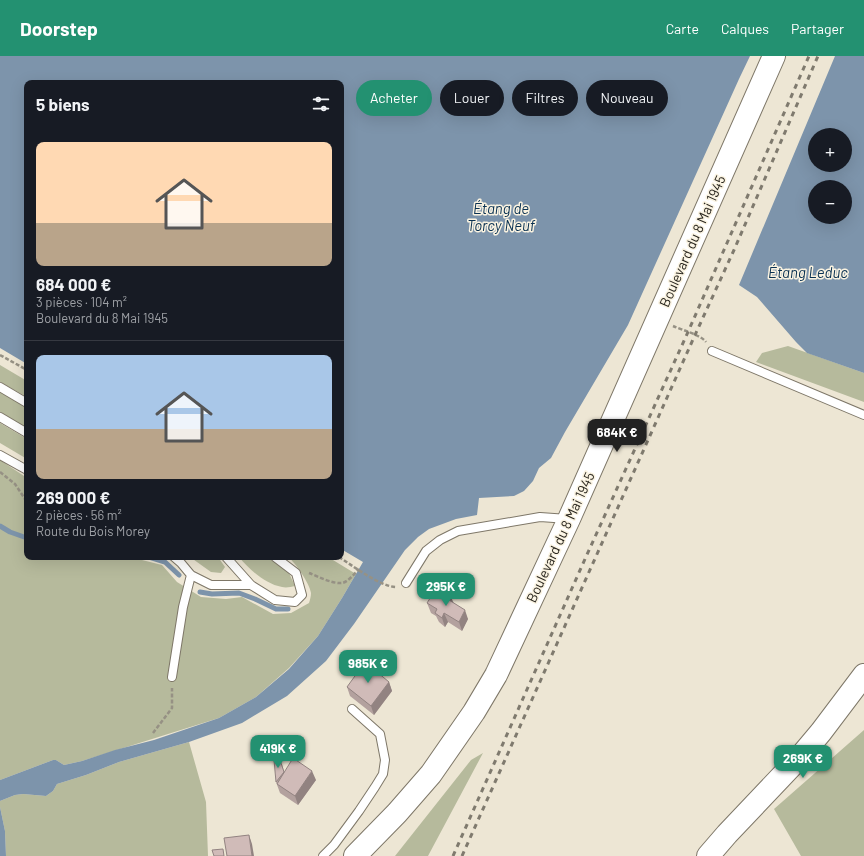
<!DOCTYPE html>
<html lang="fr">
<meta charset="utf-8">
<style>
body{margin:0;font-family:Barlow,sans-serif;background:#20242c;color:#f1f3f6;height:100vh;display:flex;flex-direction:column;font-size:15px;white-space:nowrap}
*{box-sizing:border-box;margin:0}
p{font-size:13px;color:#9ea1a6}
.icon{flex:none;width:22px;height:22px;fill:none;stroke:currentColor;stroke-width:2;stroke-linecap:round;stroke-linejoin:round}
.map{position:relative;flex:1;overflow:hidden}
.details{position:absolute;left:24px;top:24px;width:320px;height:480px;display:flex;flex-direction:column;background:#171b24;border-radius:8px;box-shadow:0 4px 16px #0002}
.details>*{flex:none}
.banner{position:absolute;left:356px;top:24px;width:380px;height:36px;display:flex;gap:8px}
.controls{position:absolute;left:808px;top:72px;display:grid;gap:8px}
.controls a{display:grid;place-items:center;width:44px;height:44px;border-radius:50%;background:#171b24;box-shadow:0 4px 16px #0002;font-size:20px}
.price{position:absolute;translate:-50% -34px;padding:0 9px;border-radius:8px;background:#239171;color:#fff;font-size:13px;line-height:26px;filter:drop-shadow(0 1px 2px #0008)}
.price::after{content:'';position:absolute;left:50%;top:24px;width:12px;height:9px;margin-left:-6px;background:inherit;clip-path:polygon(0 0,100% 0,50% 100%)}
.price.current{background:#222;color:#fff}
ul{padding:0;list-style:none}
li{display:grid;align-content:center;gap:8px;height:212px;padding:0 12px}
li+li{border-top:1px solid #363941}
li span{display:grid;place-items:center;height:124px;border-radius:8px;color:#555}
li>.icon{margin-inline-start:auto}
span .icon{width:72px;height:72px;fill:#fffc;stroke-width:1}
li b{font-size:17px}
h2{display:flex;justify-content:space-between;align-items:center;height:48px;padding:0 12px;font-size:17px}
.chip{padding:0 14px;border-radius:18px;background:#171b24;box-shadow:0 4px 16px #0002;font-size:14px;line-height:36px}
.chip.current{background:#239171;color:#fff}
header{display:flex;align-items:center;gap:24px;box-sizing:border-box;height:56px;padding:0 20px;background:#239171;color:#fff}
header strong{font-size:19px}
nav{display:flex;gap:22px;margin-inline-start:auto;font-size:14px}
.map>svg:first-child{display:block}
</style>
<header>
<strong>Doorstep</strong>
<nav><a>Carte</a><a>Calques</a><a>Partager</a></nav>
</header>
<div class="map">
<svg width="864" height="800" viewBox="0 0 864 800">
<rect width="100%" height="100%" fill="#ede6d4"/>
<path fill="#b6ba9c" d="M 788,290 L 864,317 L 864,346 L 756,306 L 762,297 Z
M 0,309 L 27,325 L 27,341 L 0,326 Z
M 0,336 L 27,352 L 27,374 L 0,358 Z
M 0,367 L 27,383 L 27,403 L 0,387 Z
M 0,404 L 27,422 L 27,501 L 130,501 L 162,509 L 177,526 L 201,541 L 226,543 L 242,541 L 273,558 L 291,557 L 309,547 C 310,544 311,540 311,537 C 310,528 295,506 288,501 L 328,501 L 356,518 L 342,542 L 318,580 L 289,612 L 256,641 L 219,662 L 82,705 L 64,709 L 56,704 L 53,704 L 0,724 Z
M 190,501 L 218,501 L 225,511 L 221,517 L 211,516 Z
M 239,501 L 267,501 L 289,517 L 295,530 C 291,531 286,532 282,531 C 265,528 250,514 239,501 Z
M 864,674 L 864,800 L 801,800 L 774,753 Z
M 189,686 L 206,746 L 208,800 L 6,800 L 5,775 L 0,751 L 0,745 L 15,739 L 23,738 L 46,740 L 53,735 L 57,728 L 86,719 L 119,706 Z
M 483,697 L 428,800 L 395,800 L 471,704 Z"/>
<path fill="#7d94ab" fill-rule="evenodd" d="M 0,0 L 750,0 L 739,23 L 628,269 L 565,376 L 551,402 L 539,412 L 533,425 L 524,435 L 514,440 L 479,442 L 477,459 L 456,463 L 429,473 L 418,481 L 405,494 L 354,568 L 326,605 L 287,640 L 242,667 L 189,686 L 119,706 L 86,719 L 57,728 L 53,735 L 46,740 L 23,738 L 15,739 L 0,745 L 0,724 L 53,704 L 56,704 L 64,709 L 82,705 L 115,694 L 154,684 L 219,662 L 256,641 L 289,613 L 318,580 L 342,542 L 363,506 L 341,493 L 341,27 L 27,27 L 27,308 L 0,292 Z
M 835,0 L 864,0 L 864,317 L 807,297 L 796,286 L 757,241 L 739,229 ZM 815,79 L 845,79 L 845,109 L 815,109 ZM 815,131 L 845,131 L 845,161 L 815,161 Z
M 0,751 L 5,775 L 6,800 L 0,800 Z"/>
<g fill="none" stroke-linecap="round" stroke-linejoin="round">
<path stroke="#7d94ab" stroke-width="5" d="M 0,470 L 10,476 L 27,482
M 149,501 L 165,506 L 179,519
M 200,536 L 212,538 L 239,537 L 255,543 L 276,553 L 288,553"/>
<defs>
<path id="lane" d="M 712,295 L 864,359
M 0,331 L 27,347
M 0,361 L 27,377
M 0,399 L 27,414
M 174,501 L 181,507 L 191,519 L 211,529 L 251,529
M 226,501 L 251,529 L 275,544 L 295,546 L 302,539 L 296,517 L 275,501
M 406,527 L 426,495 L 440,484 L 458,475 L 540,461 L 568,463
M 172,621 L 183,551 L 191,519
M 323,800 L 334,789 L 359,755 L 375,731 L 383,718 L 385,704 L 380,678 L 352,653"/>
<path id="secondary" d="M 355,800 L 397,757 L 431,718 L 474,656 L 496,619 L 569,463 L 774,0
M 708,800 L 727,778 L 800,701 L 821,676 L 864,619"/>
</defs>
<use href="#lane" stroke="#7e7768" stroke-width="10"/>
<use href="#secondary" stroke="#7e7768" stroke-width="24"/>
<path stroke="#969184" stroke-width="2.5" stroke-dasharray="4 2" stroke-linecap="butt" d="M 673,270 C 682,274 701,279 706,286
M 0,299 L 27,314
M 0,416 L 15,428 L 27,446
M 339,501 C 353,510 381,531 396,531
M 309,517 C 317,520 332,528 342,527 C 348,526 354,518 359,513
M 153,677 L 172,652 L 172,632"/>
<use href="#lane" stroke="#fff" stroke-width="8"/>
<use href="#secondary" stroke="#fff" stroke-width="22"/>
<path stroke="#7f7a6e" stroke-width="3" stroke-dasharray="5 5" stroke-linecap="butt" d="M 453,800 L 585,503 L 688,276 L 809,0
M 462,800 L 695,279 L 734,194 L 818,0"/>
</g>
<path fill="#b3a19e" d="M 427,547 L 454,547 L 468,563 L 462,575 L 448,566 L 445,571 L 439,566 L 436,560 L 431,557 Z
M 389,626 L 392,635 L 374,659 L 350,640 L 347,631 Z
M 282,708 L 284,716 L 316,724 L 298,749 L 280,737 L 276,726 Z"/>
<path fill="#928381" d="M 451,541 L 455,550 L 449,544 Z
M 465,554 L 468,563 L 462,575 L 459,566 Z
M 444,557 L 448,566 L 445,571 L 442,562 Z
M 389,626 L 392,635 L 374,659 L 371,650 Z
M 312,715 L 316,724 L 298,749 L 295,740 Z
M 249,779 L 252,788 L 254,800 L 252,800 Z"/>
<path fill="#d0bbb8" stroke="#928381" d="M 434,536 L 444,541 L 445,537 L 451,541 L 449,544 L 465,554 L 459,566 L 444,557 L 442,562 L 435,557 L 437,553 L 427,547 Z
M 365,606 L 389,626 L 371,650 L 347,631 Z
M 293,702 L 312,715 L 295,740 L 277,728 Z
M 274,704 L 280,704 L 284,716 L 276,726 Z
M 249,779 L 252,800 L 227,800 L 224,782 Z
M 223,793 L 224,800 L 214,800 L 212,794 Z"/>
<g text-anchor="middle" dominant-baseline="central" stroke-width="3" stroke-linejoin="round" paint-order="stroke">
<g font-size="14" fill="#28251e" stroke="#faf3e1">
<text transform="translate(692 185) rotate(-66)">Boulevard du 8 Mai 1945</text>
<text transform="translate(560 481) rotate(-65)">Boulevard du 8 Mai 1945</text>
</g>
<g font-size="15" font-style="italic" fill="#093152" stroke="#faf3e1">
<text x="501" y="152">Étang de<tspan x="501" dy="17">Torcy Neuf</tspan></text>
<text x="808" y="216">Étang Leduc</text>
</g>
</g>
</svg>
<div class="controls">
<a>+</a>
<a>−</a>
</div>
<b class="price current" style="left:617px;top:397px">684K €</b>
<b class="price" style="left:446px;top:551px">295K €</b>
<b class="price" style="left:368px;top:628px">985K €</b>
<b class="price" style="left:278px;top:713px">419K €</b>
<b class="price" style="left:803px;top:723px">269K €</b>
<div class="banner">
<a class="chip current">Acheter</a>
<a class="chip">Louer</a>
<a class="chip">Filtres</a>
<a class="chip">Nouveau</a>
</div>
<section class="details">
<h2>5 biens<svg class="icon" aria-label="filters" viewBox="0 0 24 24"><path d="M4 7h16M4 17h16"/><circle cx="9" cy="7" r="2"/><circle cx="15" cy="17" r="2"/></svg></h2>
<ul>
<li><span style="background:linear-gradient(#ffd9b3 65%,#b9a48a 0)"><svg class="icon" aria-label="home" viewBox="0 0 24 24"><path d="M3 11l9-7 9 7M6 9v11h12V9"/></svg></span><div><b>684 000 €</b><p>3 pièces · 104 m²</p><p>Boulevard du 8 Mai 1945</p></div></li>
<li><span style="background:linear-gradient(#a9c7e8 60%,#b9a48a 0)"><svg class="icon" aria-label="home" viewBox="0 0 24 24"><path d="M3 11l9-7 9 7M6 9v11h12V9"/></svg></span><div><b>269 000 €</b><p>2 pièces · 56 m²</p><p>Route du Bois Morey</p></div></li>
</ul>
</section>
</div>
